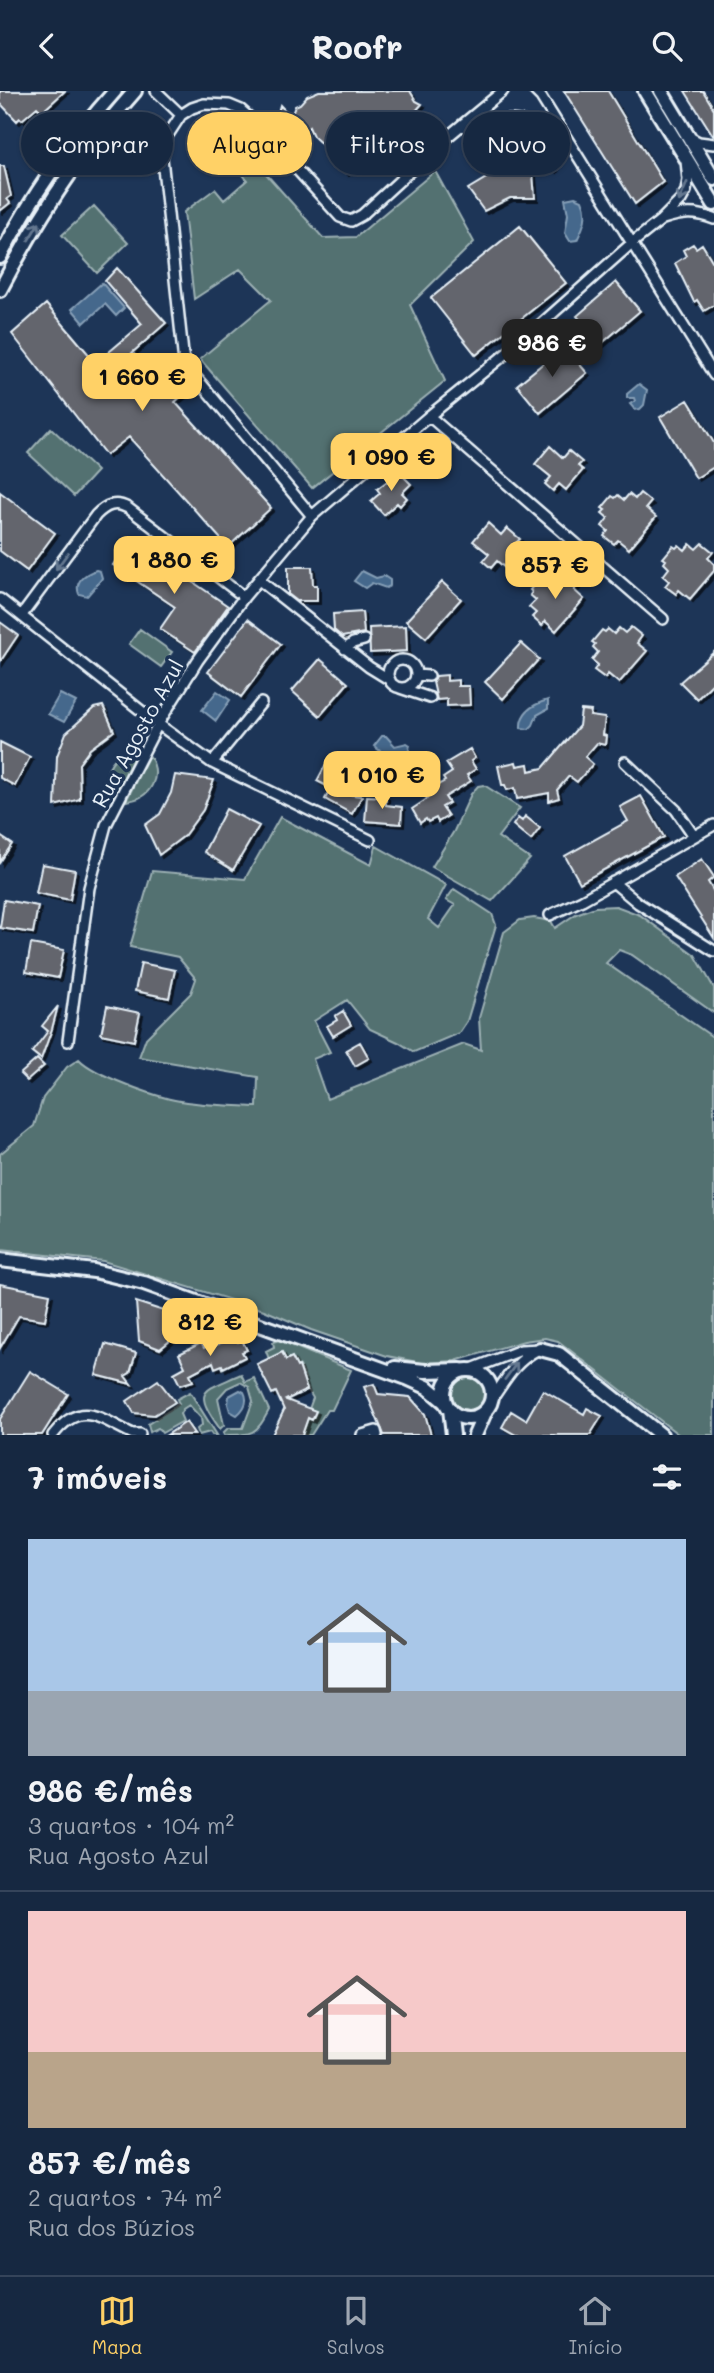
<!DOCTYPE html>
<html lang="pt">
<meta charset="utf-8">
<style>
body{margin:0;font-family:Mali,sans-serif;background:#1f3048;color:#f1f3f6;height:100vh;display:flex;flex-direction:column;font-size:26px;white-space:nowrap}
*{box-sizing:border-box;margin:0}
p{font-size:23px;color:#9ea6b1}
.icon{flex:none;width:38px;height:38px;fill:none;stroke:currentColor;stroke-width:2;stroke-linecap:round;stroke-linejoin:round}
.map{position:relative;height:1344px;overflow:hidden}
.side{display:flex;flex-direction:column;background:#162841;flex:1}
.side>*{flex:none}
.top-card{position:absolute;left:21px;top:21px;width:672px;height:63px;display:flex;gap:14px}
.price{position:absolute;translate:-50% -60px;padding:0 16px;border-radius:14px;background:#ffd166;color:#111;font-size:23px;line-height:46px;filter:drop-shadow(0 2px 4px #0008)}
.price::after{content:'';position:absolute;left:50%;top:42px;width:21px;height:16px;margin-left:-10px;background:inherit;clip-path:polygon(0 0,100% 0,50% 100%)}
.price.selected{background:#222;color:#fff}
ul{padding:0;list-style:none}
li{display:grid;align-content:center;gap:14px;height:371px;padding:0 28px}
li+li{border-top:2px solid #35445a}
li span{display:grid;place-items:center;height:217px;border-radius:0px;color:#555}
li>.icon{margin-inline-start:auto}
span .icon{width:126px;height:126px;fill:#fffc;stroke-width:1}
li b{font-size:30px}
h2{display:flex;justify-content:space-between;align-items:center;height:84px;padding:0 28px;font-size:30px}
.pill{padding:0 24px;border-radius:32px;background:#162841;box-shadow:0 2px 5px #0004,0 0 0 2px #35445a;font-size:24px;line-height:63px}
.pill.selected{background:#ffd166;color:#111}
header{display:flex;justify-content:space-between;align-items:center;height:91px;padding:0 28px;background:#162841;font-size:32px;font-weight:700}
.menu{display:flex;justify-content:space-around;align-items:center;height:98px;border-top:2px solid #35445a;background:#162841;font-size:19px;color:#9ea6b1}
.menu a{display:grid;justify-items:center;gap:4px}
.menu .selected{color:#ffd166}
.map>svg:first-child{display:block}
</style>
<header><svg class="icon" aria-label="back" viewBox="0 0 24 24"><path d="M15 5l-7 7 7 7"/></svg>Roofr<svg class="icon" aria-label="search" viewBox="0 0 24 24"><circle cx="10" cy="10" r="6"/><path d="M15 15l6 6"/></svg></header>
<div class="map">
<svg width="714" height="1344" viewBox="0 0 714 1344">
<defs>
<filter id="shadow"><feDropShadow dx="3" dy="3" stdDeviation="0" flood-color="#0009"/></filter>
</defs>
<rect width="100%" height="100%" fill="#1d3557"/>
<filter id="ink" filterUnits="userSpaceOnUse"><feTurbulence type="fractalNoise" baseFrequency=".0143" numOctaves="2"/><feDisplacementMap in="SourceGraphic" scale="14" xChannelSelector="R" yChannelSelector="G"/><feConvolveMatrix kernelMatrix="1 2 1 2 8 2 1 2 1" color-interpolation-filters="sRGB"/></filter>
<g filter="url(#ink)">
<path fill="#527171" stroke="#9db1b4" stroke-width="2" d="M 252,67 L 323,147 L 356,146 L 435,80 L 474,151 L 410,214 L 445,290 L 312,397 L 200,268 L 271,209 L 240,178 L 194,208 L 184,121 L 215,98 L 224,109 L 247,89 L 238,77 Z
M 94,115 L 128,152 L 97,182 L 62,144 Z
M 51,337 L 97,380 L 74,405 L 28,362 Z
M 140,538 L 172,561 L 161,576 L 129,553 Z
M 137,660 L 113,707 C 98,686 111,659 137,660 Z
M 149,664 C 163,685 151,708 126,710 Z
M 484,694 L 520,717 L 498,746 L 530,768 L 492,810 L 432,776 L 454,740 L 471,703 L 478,695 Z
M 280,726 L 371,774 L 376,755 L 446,794 L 428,828 L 439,837 L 455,814 L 446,809 L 454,798 L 492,823 L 496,834 L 467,930 L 459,942 L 414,961 L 398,951 L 370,938 L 347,909 L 314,930 L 330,961 L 313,968 L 327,1008 L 464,953 L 481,959 L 479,927 L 504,841 L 520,829 L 534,827 L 551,830 L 555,837 L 576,823 L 595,816 L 616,815 L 640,824 L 695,864 L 714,897 L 714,922 L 632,864 L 619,859 L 606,872 L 714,947 L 714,1344 L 679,1344 L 558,1250 L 545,1247 L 524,1250 L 455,1270 L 422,1272 L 387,1265 L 311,1239 L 264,1219 L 103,1170 L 0,1159 L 0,1063 L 34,1035 L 43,1007 L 67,976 L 79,968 C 94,984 156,1006 180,1010 C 204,1014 232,1015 257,1016 L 258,986 L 139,966 L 146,947 L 191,902 L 196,888 L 178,866 L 130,856 L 152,780 L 245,788 Z
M 279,1249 L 351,1279 L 332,1319 L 327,1319 L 311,1344 L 299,1344 L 308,1327 L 312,1329 L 316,1321 L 309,1318 L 313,1307 L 302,1289 L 305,1287 L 300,1275 L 297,1276 L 292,1266 L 286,1269 L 269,1268 L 266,1260 L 274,1256 L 273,1251 Z
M 241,1283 L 245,1291 L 254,1287 L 269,1319 C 256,1344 253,1344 224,1344 L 223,1342 L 228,1337 L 243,1337 L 253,1310 L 249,1296 L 240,1291 L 227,1297 L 218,1307 L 224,1334 L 220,1338 C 192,1298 202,1301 241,1283 Z
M452 1303a16 16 0 1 1 32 0a16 16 0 1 1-32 0Z
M 190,1301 L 217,1344 L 212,1344 L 210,1341 L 199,1344 L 197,1338 L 202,1334 L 201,1327 L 189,1314 L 183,1318 L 180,1323 L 183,1330 L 162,1342 L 158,1337 L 150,1341 L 148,1333 L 179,1313 L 177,1308 Z"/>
<path fill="#45688c" stroke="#869fb7" stroke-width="2" d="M 575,106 L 582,109 C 589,124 584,135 577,149 L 570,150 L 565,142 L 568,123 L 565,108 Z
M 102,192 L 124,217 L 116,225 L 105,213 L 84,232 L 72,218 Z
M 639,293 L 647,299 L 644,314 L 640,318 L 635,319 L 630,313 L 635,310 L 634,307 L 627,307 L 627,303 Z
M 96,479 L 100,480 L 102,487 C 101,489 88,504 87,505 L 79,503 C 74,490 85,483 96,479 Z
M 362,480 L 376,487 L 384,485 L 390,489 L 390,495 L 386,497 L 372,492 L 365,497 L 354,490 Z
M 217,600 L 230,609 L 216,630 L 202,619 Z
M 60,603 L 76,611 L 64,631 L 48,623 Z
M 548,609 L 548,618 L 537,624 L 533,634 L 529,638 L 521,637 C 520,621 534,613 548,609 Z
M 382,645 L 386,645 L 395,655 L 407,652 L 410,654 L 407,667 L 397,661 L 386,665 L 374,655 Z
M 240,1299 L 244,1301 C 249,1310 244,1318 237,1324 L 230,1320 L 228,1313 L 229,1305 Z"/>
<path fill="#64656d" stroke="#e8f1f8" stroke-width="2" filter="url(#shadow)" d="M 0,0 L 65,0 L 42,21 L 37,16 L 22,29 L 20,27 L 17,30 L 0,12 Z
M 319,0 L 410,0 L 416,10 L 422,13 L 414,22 L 419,27 L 395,50 L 404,60 L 396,62 L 391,71 L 383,60 L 361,80 L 357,76 L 346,82 L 339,70 L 328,62 L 327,58 L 313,45 L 309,36 L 300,44 L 298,41 L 295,44 L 277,25 L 280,14 L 291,26 L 295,15 L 300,13 L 307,5 Z
M 564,0 L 608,0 L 663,91 L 635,113 Z
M 685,0 L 703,0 L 714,18 L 714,46 Z
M 530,48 L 560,69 L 554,79 L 523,58 Z
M 0,75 L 4,75 L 11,105 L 7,108 L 10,112 L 0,120 Z
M 493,83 L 533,83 L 535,107 L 510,107 L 484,120 L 468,98 Z
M 520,135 L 566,192 L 476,264 L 431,207 Z
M 693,153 L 696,157 L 702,153 L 714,173 L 714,214 L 704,220 L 697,209 L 694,211 L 675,172 L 686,165 L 683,159 Z
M 117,177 L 166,232 L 132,262 L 185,302 L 175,311 L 271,417 L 228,456 L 129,346 L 106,364 L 12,243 L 46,213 L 96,272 L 142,233 L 105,190 Z
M 616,191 L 640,220 L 601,253 L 577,225 Z
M 564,255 L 587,282 L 540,322 L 517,294 Z
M 688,309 L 714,352 L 714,376 L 696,387 L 660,326 Z
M 550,355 L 563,367 L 569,360 L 582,371 L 578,375 L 583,379 L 566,399 L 559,393 L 553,400 L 545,393 L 551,386 L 535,373 Z
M 399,381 L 411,393 L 402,402 L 407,407 L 400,415 L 397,412 L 384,424 L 371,410 L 380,402 L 377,398 Z
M 0,401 L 55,442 L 27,480 L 0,460 Z
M 640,402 L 651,411 L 646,417 L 656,426 L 629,458 L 618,449 L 614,453 L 604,445 L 608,440 L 602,435 L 608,427 L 602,422 L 605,419 L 602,417 L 612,405 L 615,407 L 618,404 L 624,409 L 629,403 L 635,408 Z
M 488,432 L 501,444 L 507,437 L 520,448 L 516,452 L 521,456 L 504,476 L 497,470 L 491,477 L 483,470 L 489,463 L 473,450 Z
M 130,448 L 228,515 L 195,561 L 160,538 L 175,516 L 113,474 Z
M 702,452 L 713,461 L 708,467 L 714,473 L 714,480 L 690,508 L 679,499 L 676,503 L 665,495 L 669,490 L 663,485 L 669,477 L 664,472 L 666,469 L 663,467 L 673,455 L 676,457 L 679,454 L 685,459 L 690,453 L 696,458 Z
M 288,476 L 312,476 L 313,494 L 317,494 L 317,510 L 297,510 L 288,503 Z
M 568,484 L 579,493 L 574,499 L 584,508 L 556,540 L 545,530 L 542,535 L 532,526 L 536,522 L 529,516 L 536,509 L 530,504 L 532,501 L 530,499 L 539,487 L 542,489 L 545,486 L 551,491 L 556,485 L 563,490 Z
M 442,491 L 461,508 L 426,547 L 406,530 Z
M 362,521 L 364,542 L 342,546 L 334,539 L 333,523 Z
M 248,528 L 281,553 L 241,606 L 208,581 Z
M 0,531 L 18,544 L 0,571 Z
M 406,535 L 407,560 L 370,562 L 369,537 Z
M 631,536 L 642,545 L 637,552 L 647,560 L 619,592 L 608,583 L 605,587 L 594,579 L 598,574 L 592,569 L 598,561 L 593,556 L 595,553 L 592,551 L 602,539 L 605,541 L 608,538 L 614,543 L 619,537 L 625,542 Z
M 521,552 L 539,568 L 503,608 L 485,591 Z
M 714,561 L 714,591 L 697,608 L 680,591 Z
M 320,568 L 348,592 L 320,625 L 292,600 Z
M 447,584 L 447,590 L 458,589 L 458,595 L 469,595 L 470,614 L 447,615 L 447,608 L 437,609 L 433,591 L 436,585 Z
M 103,615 L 114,640 L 90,658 L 79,673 L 80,708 L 55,715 L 57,665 L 66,642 L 94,617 Z
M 581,619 L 591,620 L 590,625 L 605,627 L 603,644 L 606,645 L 605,654 L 597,652 L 585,666 L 593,673 L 577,691 L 569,685 L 557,699 L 559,707 L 549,710 L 549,702 L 517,708 L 515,697 L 507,699 L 505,694 L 502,694 L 498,675 L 516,671 L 517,675 L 528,673 L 529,680 L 543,677 L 579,635 Z
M 0,651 L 30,666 L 15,695 L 0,687 Z
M 470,658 L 475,667 L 471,670 L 476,678 L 467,684 L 471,690 L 445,706 L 449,712 L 442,716 L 448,725 L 438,731 L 436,727 L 428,731 L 426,728 L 420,732 L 412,718 L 427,708 L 424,702 L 445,690 L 443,687 L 452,681 L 446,672 Z
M 327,671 L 339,677 L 337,680 L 349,687 L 346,693 L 355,698 L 352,704 L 362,705 L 352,723 L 325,708 L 331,697 L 317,690 Z
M 175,684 L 214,689 L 203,719 L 184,745 L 159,764 L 145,734 L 160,723 L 171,702 Z
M 367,705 L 386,706 L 386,714 L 402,716 L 401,733 L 365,730 Z
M 641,705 L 664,746 L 580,792 L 565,765 L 628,730 L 620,716 Z
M 226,718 L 259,735 L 233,779 L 204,761 Z
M 525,725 L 540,737 L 531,749 L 513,734 L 518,727 L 522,730 Z
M 0,745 L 12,753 L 0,771 Z
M 702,768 L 714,786 L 708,791 L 714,801 L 714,847 L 675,786 Z
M 42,773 L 75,779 L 70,809 L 36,802 Z
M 4,809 L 38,815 L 33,842 L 0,837 Z
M 31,853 L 64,859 L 58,887 L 26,881 Z
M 141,872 L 175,879 L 169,907 L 135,900 Z
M 58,915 L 52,938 L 41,968 L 32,961 L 48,940 L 42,935 Z
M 107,915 L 140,922 L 134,950 L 101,943 Z
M 343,920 L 351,934 L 333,945 L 327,935 L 337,929 L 335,925 Z
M 360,951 L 369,967 L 355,975 L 346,959 Z
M 37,968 L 44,975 L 27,990 L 20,983 Z
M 0,1193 L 50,1203 L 45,1229 L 19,1225 L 0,1257 Z
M 136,1211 L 194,1230 L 160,1258 L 139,1250 Z
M 235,1245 L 238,1251 L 242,1249 L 247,1259 L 242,1261 L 245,1266 L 223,1277 L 222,1274 L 215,1277 L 213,1271 L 190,1283 L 193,1290 L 180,1294 L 174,1282 L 185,1276 L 179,1263 L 201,1252 L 204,1257 L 213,1252 L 214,1255 Z
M 105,1253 L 136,1262 L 130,1282 L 125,1285 L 131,1293 L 96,1284 Z
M 282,1261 L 286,1269 L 292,1266 L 297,1276 L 299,1275 L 307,1299 L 286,1309 L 316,1320 L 312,1329 L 308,1327 L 302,1344 L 272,1344 L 284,1319 L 276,1301 L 272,1303 L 257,1273 Z
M 30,1280 L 68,1303 L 42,1344 L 0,1344 L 0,1328 Z
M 158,1289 L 175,1311 L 154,1324 L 134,1322 L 127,1310 Z
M 374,1293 L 378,1303 L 410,1306 L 425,1323 L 431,1344 L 384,1344 L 364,1296 Z
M 543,1299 L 584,1323 L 587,1317 L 602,1325 L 590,1344 L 516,1344 L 502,1336 L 511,1320 L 526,1329 Z
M 186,1331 L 195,1344 L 167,1344 Z"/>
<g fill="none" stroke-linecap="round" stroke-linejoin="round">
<defs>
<path id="street" d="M 156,0 L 181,24
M 535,0 L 541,6 L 714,284
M 465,36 C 499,24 531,28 563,44
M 689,46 L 699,51 L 714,53
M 663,128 C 682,122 694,120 714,128
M 429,325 L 663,528
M 312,425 L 184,272 L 162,67 L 166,47 L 181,24 L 192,17 L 204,13 L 229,14 L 241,19 L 250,27 L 340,126 L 351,130 L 362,124 L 446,47 L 503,0
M 259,489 L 369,576 L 390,589
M 0,508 L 158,633 L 212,672 L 370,749
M 22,524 L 96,424 C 106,414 115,410 128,417 L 244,506
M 345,558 L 353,552 L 364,549
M388 583a14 14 0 1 1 28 0a14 14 0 1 1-28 0Z
M 416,584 L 429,585
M 400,597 L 430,607
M 625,671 L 676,719 L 694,745
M 212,672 L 261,612
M 613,791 L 638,812 L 714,860
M 550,824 L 582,809 L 714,734
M 68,950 L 89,797 L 106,734 L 158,633 L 198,569 L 244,506 L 312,425 L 429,325 L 523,249 L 632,152 L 661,129 L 681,109 L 686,100 L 688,89 L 686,70
M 469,1279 L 521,1259 L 540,1258
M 490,1311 C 505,1290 514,1271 537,1259
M 53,1344 C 81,1308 99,1327 133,1343 L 140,1343
M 362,1344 L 376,1340 L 377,1344"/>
<path id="secondary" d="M 645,0 L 714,113
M 661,0 L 714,88
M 0,166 C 31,106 70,50 115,0
M 0,199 C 37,128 82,59 135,0
M 0,1169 L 94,1180 L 144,1192 L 407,1287 L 427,1296 L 446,1312
M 540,1258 L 559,1263 L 661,1344
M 395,1277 L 425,1280 L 461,1279
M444 1303a24 24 0 1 1 48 0a24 24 0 1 1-48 0Z
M 450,1318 L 453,1344
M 475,1344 L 486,1319"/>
</defs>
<use href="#street" stroke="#e8f1f8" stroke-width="14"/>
<use href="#secondary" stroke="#e8f1f8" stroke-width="18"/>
<use href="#street" stroke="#1d3557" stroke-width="9"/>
<use href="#secondary" stroke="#1d3557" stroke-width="12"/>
</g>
<defs><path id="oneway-shaft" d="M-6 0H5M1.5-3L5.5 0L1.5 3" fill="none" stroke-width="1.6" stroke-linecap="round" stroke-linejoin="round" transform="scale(1.75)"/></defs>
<g stroke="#64778f">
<use href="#oneway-shaft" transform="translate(683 101) rotate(113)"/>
<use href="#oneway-shaft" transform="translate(34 140) rotate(-59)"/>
<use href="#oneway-shaft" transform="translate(62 470) rotate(126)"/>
<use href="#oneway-shaft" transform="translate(511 1280) rotate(-54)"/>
</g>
</g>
<g text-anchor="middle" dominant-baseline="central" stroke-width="7" stroke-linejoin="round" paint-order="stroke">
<g font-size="21" fill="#e8f1f8" stroke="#1d3557">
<text transform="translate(137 642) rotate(-61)">Rua Agosto Azul</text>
</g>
</g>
</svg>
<b class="price selected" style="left:552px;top:288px">986 €</b>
<b class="price" style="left:142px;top:322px">1 660 €</b>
<b class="price" style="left:391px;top:402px">1 090 €</b>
<b class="price" style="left:174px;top:505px">1 880 €</b>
<b class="price" style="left:555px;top:510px">857 €</b>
<b class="price" style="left:382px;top:720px">1 010 €</b>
<b class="price" style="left:210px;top:1267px">812 €</b>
<div class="top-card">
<a class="pill">Comprar</a>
<a class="pill selected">Alugar</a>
<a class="pill">Filtros</a>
<a class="pill">Novo</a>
</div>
</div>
<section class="side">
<h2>7 imóveis<svg class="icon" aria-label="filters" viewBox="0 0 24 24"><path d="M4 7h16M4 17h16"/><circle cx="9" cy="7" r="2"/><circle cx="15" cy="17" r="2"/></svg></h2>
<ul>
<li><span style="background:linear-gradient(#a9c7e8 70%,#9aa5b1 0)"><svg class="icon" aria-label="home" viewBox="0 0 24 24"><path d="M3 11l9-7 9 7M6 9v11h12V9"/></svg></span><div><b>986 €/mês</b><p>3 quartos · 104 m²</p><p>Rua Agosto Azul</p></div></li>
<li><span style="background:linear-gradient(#f6c9c9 65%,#b9a48a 0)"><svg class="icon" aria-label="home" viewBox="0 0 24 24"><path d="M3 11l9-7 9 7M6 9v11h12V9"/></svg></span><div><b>857 €/mês</b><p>2 quartos · 74 m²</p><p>Rua dos Búzios</p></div></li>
</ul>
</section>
<nav class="menu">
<a class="selected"><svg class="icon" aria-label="map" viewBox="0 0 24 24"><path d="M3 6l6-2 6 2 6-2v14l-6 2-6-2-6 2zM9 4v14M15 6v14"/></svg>Mapa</a>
<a><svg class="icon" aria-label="saved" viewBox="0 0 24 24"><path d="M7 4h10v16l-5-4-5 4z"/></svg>Salvos</a>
<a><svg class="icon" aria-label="home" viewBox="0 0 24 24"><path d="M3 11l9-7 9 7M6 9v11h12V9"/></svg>Início</a>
</nav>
